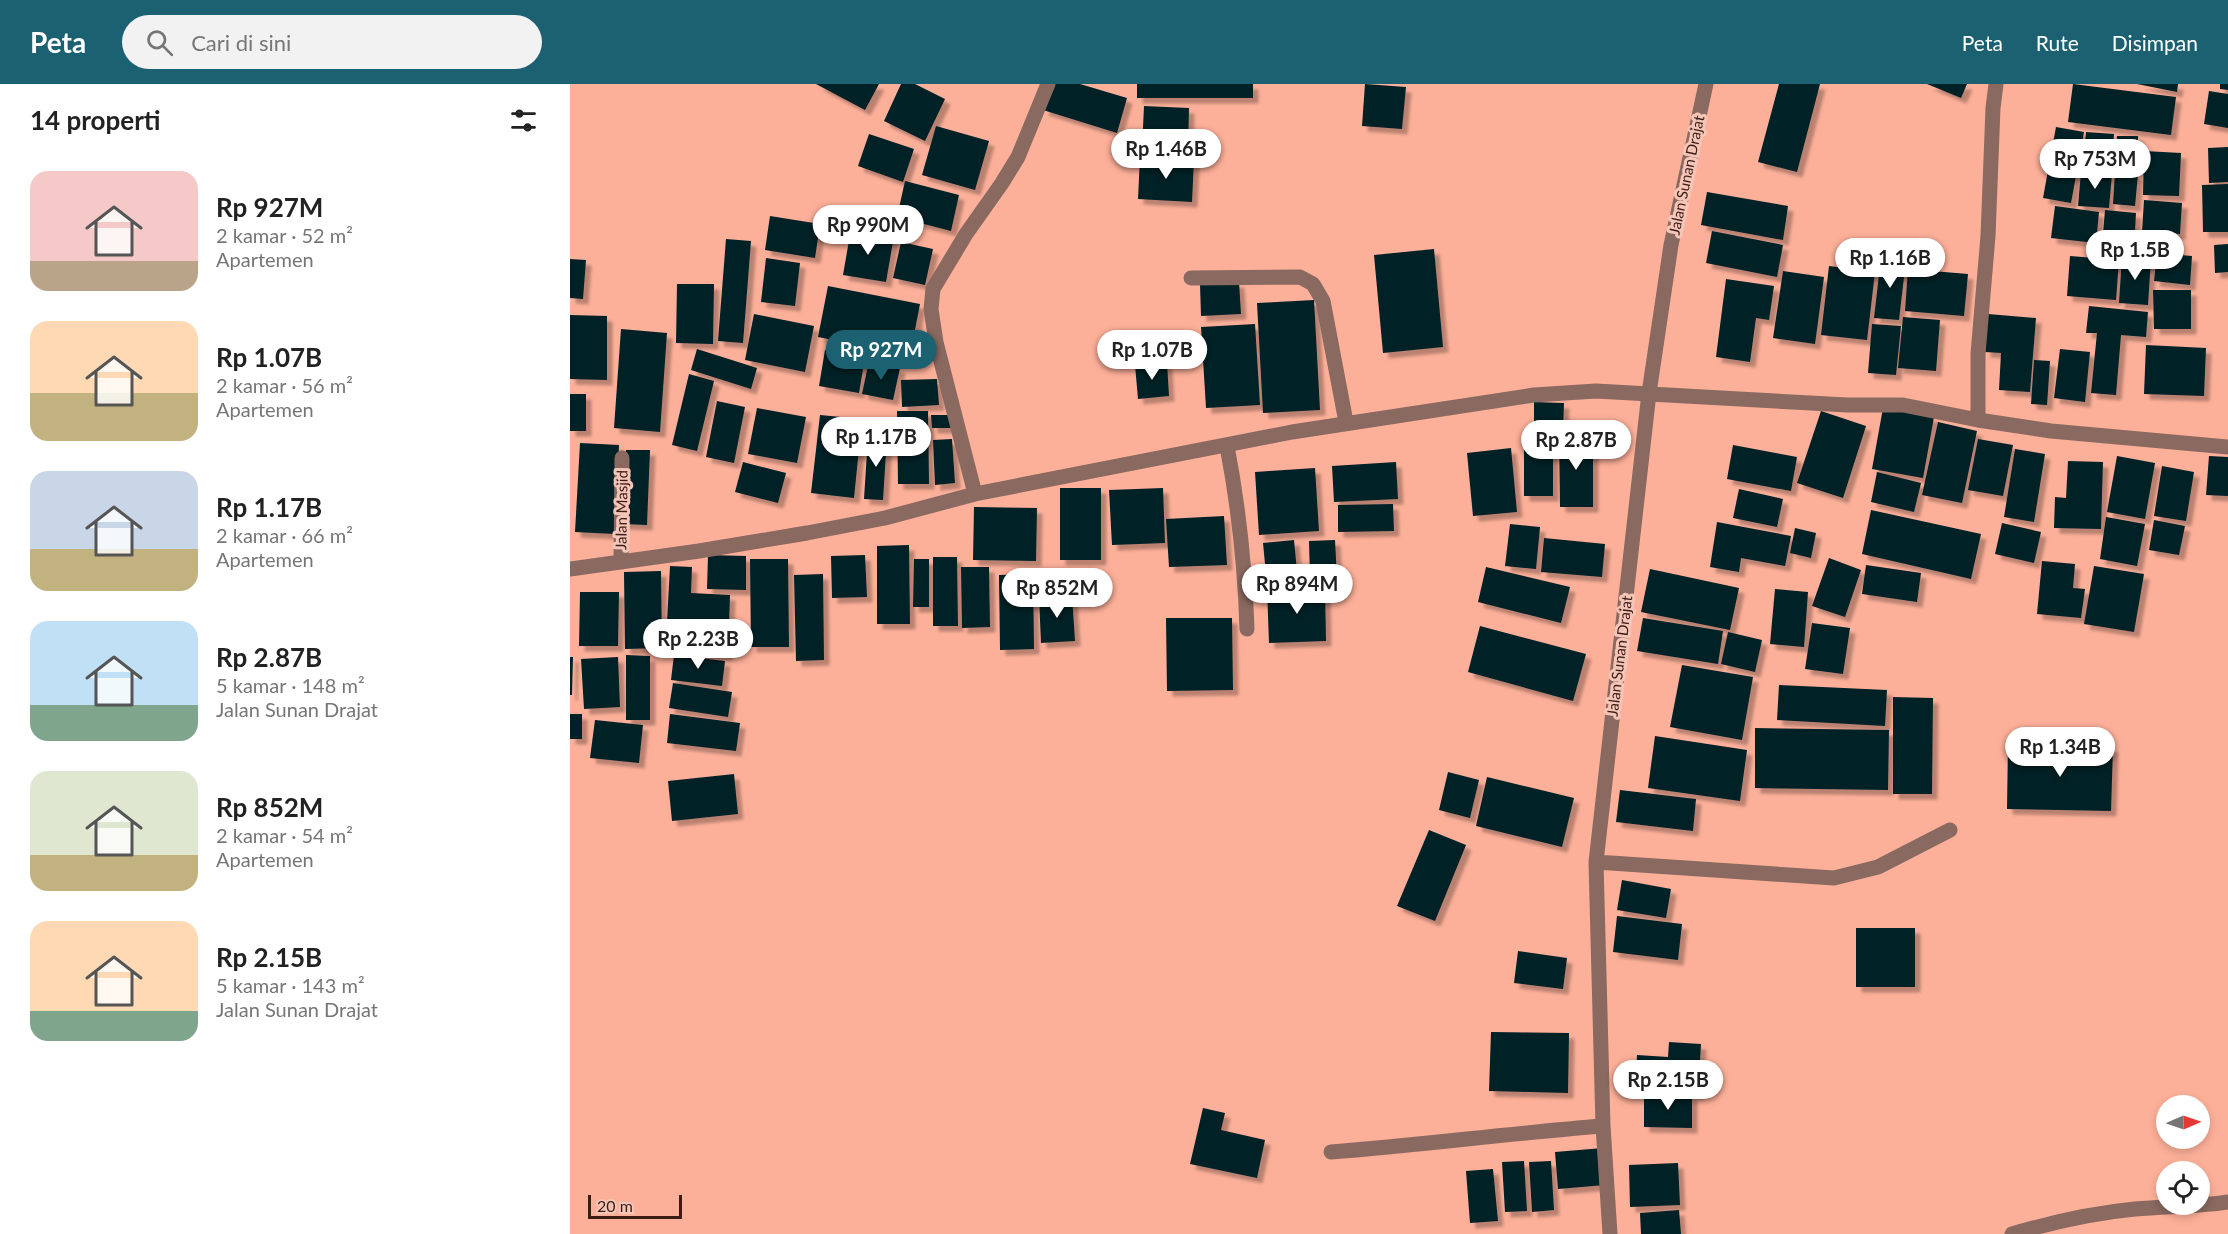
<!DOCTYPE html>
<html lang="id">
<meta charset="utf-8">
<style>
body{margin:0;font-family:Lato,sans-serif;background:#f2f2f2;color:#222;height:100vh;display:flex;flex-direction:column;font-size:22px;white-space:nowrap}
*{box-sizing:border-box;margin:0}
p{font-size:20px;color:#767676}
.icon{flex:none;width:33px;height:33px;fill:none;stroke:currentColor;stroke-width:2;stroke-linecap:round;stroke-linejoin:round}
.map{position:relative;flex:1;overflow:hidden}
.sheet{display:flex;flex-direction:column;background:#fff;width:570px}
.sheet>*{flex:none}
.needle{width:39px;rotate:88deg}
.fabs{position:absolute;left:1586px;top:1011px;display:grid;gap:12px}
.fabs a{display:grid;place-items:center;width:54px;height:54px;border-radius:50%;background:#fff;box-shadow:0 3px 9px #0003;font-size:30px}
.scale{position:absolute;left:18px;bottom:15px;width:94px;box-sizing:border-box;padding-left:6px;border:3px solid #3a1d15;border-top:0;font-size:16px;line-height:21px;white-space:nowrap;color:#3a1d15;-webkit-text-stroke:4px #f5c6b8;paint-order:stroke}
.price{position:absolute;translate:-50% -51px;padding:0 14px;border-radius:21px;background:#fff;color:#222;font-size:20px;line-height:39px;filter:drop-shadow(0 2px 3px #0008)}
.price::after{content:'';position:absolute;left:50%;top:36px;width:18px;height:14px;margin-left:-9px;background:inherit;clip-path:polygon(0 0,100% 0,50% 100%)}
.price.current{background:#1b6172;color:#fff}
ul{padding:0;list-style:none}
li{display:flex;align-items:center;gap:18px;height:150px;padding:0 30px}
li span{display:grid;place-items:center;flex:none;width:168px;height:120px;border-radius:18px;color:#555}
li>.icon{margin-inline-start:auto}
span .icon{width:72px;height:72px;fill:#fffc;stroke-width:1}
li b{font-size:26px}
h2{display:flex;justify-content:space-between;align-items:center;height:72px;padding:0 30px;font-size:26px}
header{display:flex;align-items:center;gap:36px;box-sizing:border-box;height:84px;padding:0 30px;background:#1b6172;color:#fff}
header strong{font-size:28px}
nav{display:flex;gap:33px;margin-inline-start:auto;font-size:21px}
.search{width:420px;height:54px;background:#f2f2f2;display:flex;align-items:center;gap:15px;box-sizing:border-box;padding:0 21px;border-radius:33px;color:#767676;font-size:22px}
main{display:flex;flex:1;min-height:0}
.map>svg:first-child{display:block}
</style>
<header>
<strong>Peta</strong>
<div class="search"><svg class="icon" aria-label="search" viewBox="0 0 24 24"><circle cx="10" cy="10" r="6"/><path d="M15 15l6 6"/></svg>Cari di sini</div>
<nav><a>Peta</a><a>Rute</a><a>Disimpan</a></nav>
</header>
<main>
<section class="sheet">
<h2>14 properti<svg class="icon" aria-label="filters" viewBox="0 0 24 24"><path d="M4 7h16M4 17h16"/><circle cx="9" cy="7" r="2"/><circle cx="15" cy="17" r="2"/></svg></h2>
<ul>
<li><span style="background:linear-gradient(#f6c9c9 75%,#b9a48a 0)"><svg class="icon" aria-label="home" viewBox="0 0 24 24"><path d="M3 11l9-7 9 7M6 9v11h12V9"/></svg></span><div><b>Rp 927M</b><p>2 kamar · 52 m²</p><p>Apartemen</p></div></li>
<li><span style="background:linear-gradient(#ffd9b3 60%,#c2b280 0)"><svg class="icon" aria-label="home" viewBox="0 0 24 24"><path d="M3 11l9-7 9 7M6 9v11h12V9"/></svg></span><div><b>Rp 1.07B</b><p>2 kamar · 56 m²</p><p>Apartemen</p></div></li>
<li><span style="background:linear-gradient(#c9d6e8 65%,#c2b280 0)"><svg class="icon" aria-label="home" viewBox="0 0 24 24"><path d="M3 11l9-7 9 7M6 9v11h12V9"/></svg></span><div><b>Rp 1.17B</b><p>2 kamar · 66 m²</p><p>Apartemen</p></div></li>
<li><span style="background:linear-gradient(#bfe0f5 70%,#7fa58c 0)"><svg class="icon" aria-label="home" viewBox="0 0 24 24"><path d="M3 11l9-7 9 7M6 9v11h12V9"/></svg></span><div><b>Rp 2.87B</b><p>5 kamar · 148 m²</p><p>Jalan Sunan Drajat</p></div></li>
<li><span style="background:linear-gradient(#dfe7d0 70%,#c2b280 0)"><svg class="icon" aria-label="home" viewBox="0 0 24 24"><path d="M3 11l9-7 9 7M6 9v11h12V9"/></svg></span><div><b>Rp 852M</b><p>2 kamar · 54 m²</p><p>Apartemen</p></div></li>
<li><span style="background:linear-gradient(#ffd9b3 75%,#7fa58c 0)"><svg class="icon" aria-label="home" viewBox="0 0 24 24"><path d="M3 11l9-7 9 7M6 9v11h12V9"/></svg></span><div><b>Rp 2.15B</b><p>5 kamar · 143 m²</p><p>Jalan Sunan Drajat</p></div></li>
</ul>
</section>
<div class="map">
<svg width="1658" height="1150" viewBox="0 0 1658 1150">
<defs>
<filter id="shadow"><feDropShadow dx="5.5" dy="5.5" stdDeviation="1.5" flood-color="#0004"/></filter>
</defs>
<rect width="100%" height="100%" fill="#fdb099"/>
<path fill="#022028" filter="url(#shadow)" d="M 246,0 L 309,0 L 295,26 Z
M 331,0 L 345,0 L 375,15 L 355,57 L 314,37 Z
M 481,0 L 510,0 L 557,14 L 547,49 L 473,26 Z
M 567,0 L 683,0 L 683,14 L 567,14 Z
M 795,0 L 836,3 L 832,45 L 792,42 Z
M 1209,0 L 1250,0 L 1227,88 L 1188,78 Z
M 1357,0 L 1397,0 L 1391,14 Z
M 1503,0 L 1606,13 L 1601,51 L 1498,38 Z
M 1567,0 L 1608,0 L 1607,8 Z
M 1650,0 L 1658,0 L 1658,6 L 1650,5 Z
M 1639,7 L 1658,10 L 1658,44 L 1634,40 Z
M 574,22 L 619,24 L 618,67 L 572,65 Z
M 366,42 L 419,57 L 405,106 L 352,91 Z
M 1486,43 L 1514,48 L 1501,119 L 1473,114 Z
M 1516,48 L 1544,50 L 1541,86 L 1513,84 Z
M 299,50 L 344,65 L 333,98 L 288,82 Z
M 1547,52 L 1568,52 L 1567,86 L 1546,85 Z
M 1658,63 L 1658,98 L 1639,99 L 1638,64 Z
M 1574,67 L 1611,69 L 1609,112 L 1573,111 Z
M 570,73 L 624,76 L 622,118 L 568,115 Z
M 1511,88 L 1542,90 L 1539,124 L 1508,122 Z
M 1545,89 L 1568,90 L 1565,122 L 1543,120 Z
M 335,97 L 389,111 L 381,147 L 327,133 Z
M 1658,100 L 1658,148 L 1633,148 L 1632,101 Z
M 1137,108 L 1218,122 L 1213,156 L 1131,141 Z
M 1574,116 L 1612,119 L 1610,150 L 1572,148 Z
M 1485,122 L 1529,128 L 1526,159 L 1481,154 Z
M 1535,126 L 1566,129 L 1564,164 L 1532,162 Z
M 200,132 L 250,140 L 245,174 L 195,166 Z
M 281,145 L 324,152 L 316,198 L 273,191 Z
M 1142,147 L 1213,161 L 1207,193 L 1136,179 Z
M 156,155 L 181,157 L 173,259 L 148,257 Z
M 331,158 L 363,165 L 355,201 L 323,194 Z
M 1658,160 L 1658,188 L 1645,189 L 1644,161 Z
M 864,165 L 873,263 L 813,269 L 804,171 Z
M 1587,169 L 1622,172 L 1620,201 L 1584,197 Z
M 1500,172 L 1549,176 L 1546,216 L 1497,212 Z
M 1311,173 L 1336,176 L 1329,236 L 1304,234 Z
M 1552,173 L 1581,175 L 1578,221 L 1549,219 Z
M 196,174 L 230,179 L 225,222 L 191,218 Z
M 0,175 L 16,176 L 13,215 L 0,214 Z
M 1259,182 L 1305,188 L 1297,256 L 1251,251 Z
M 1338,185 L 1398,190 L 1394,232 L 1335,227 Z
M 1213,187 L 1254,193 L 1245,260 L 1203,254 Z
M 1156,195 L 1204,202 L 1199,236 L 1186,234 L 1180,278 L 1146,273 Z
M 669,198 L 671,230 L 631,232 L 630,200 Z
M 107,200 L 144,200 L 143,260 L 106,259 Z
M 258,202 L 350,220 L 340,271 L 248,253 Z
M 1583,206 L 1621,206 L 1621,245 L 1584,245 Z
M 744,216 L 750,326 L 693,329 L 687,219 Z
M 1519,222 L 1578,228 L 1576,253 L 1551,251 L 1546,311 L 1521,309 L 1527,249 L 1516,249 Z
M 184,230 L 244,242 L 235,288 L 175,276 Z
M 1418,230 L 1466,234 L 1460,308 L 1429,306 L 1431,269 L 1415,268 Z
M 0,231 L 37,232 L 37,296 L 0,295 Z
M 1333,233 L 1370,236 L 1366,287 L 1328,284 Z
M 685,240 L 690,321 L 636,324 L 631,243 Z
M 1302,240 L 1331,242 L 1326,291 L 1298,289 Z
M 51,245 L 97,249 L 90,348 L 44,344 Z
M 1576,261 L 1636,264 L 1634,312 L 1574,310 Z
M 127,265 L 187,284 L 181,305 L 121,286 Z
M 1490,265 L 1520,268 L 1515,318 L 1484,314 Z
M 255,266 L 295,273 L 289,309 L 249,302 Z
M 1464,276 L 1480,277 L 1477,321 L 1461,320 Z
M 299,277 L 330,284 L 323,316 L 292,310 Z
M 597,279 L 599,312 L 568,315 L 565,281 Z
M 119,290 L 144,297 L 127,367 L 102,361 Z
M 367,295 L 369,321 L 332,323 L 331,296 Z
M 0,310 L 16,310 L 16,347 L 0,347 Z
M 147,317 L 175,323 L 164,379 L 136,373 Z
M 964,318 L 994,319 L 993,347 L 964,346 Z
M 187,324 L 236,333 L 227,379 L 178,370 Z
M 1313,324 L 1364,333 L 1353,394 L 1302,385 Z
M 327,327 L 358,327 L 359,400 L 328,400 Z
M 1251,327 L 1296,342 L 1273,414 L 1227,399 Z
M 250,331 L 292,335 L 284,414 L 241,409 Z
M 361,331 L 382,331 L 382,344 L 362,344 Z
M 1368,338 L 1407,347 L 1392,419 L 1352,411 Z
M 989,351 L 1023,351 L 1023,423 L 990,423 Z
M 298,352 L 317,353 L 313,416 L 294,415 Z
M 382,355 L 385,399 L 365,401 L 363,356 Z
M 1408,355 L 1443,361 L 1433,412 L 1398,406 Z
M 954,356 L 983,356 L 983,412 L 954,412 Z
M 10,359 L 49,361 L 45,450 L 5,448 Z
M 1163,361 L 1227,373 L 1221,407 L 1157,395 Z
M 941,364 L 947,428 L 903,432 L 897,369 Z
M 1445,365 L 1475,370 L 1464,438 L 1434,433 Z
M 56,366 L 80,366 L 77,441 L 53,440 Z
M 1547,372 L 1585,379 L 1575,435 L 1537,428 Z
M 1639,372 L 1658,373 L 1658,412 L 1636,411 Z
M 1498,377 L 1533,378 L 1531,445 L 1484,444 L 1485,413 L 1496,414 Z
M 173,378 L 216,389 L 208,419 L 165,408 Z
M 826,378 L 828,415 L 764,418 L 762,382 Z
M 1592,382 L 1624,388 L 1616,437 L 1584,432 Z
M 745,384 L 749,447 L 689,451 L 685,388 Z
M 1307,388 L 1351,399 L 1344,428 L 1301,418 Z
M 490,404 L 531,404 L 531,476 L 490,476 Z
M 593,404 L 595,459 L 542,461 L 539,406 Z
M 1169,405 L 1213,415 L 1207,443 L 1163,434 Z
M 823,420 L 824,447 L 768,448 L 768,421 Z
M 404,423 L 467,424 L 466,477 L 403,476 Z
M 1301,426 L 1411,450 L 1401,495 L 1292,470 Z
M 654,432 L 657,481 L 599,483 L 596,435 Z
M 1536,433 L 1575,440 L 1567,482 L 1530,475 Z
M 1584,436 L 1615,442 L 1609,471 L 1579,466 Z
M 1147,438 L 1221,452 L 1215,482 L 1171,474 L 1169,488 L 1140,483 Z
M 1432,439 L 1471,448 L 1464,479 L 1425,470 Z
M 940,440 L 970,443 L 966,485 L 935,482 Z
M 1225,444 L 1246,449 L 1241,474 L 1220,469 Z
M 974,454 L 1035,460 L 1032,493 L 971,488 Z
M 724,456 L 727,487 L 696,490 L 693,459 Z
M 765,456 L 767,494 L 740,495 L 739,457 Z
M 339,461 L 340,540 L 307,540 L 307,462 Z
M 138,471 L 176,472 L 176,506 L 137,505 Z
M 295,471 L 297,513 L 262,514 L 261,472 Z
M 363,473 L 387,473 L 388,542 L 363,542 Z
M 1259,474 L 1291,486 L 1275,533 L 1242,522 Z
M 180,475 L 218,475 L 219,563 L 181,563 Z
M 344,475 L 359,475 L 359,523 L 343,523 Z
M 1472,477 L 1505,480 L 1503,504 L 1515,505 L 1511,534 L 1467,530 Z
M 1296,481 L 1351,489 L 1347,518 L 1292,510 Z
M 100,482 L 122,483 L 121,509 L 160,511 L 159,541 L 97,538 Z
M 1524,482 L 1574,490 L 1564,548 L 1514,540 Z
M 391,483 L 419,483 L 420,543 L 392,544 Z
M 916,483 L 1000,503 L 991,539 L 908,518 Z
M 1080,485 L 1169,504 L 1160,546 L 1071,528 Z
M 91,487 L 92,564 L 55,565 L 54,488 Z
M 253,490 L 254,576 L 226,577 L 224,491 Z
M 463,490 L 464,565 L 430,566 L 429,491 Z
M 755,503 L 756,557 L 699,559 L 697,504 Z
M 1205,505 L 1238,508 L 1234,563 L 1200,560 Z
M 10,508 L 49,508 L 48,562 L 9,562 Z
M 502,511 L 505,557 L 471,559 L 469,513 Z
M 596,534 L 662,534 L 663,606 L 597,607 Z
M 1073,534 L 1153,547 L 1148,580 L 1067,567 Z
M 1242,539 L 1280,544 L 1273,590 L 1235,585 Z
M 102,542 L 158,546 L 157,571 L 100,568 Z
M 910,542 L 1016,570 L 1003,617 L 898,588 Z
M 1158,548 L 1192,556 L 1185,588 L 1151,580 Z
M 56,571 L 80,572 L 80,636 L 56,636 Z
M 104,571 L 155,577 L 152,602 L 101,596 Z
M 0,573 L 3,573 L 2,611 L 0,611 Z
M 48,573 L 50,623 L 14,625 L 11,575 Z
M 1112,581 L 1183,593 L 1172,656 L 1100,643 Z
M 103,599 L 162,608 L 158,633 L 99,624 Z
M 1209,601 L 1317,606 L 1315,642 L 1207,636 Z
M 1323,613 L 1363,614 L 1362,710 L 1323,710 Z
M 0,630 L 12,630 L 12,655 L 0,655 Z
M 100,630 L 170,639 L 166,667 L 97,659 Z
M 25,636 L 73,641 L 69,679 L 20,674 Z
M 1185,644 L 1319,646 L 1318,706 L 1185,704 Z
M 1085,652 L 1177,666 L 1170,717 L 1078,704 Z
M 1438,660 L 1543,663 L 1541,727 L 1437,725 Z
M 878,688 L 909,696 L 900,734 L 869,726 Z
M 164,690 L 168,730 L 102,737 L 98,697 Z
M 917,693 L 1004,714 L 992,763 L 906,742 Z
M 1050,706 L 1126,715 L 1123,747 L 1046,738 Z
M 859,746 L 896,761 L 865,837 L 827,822 Z
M 1052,796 L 1101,805 L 1096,834 L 1047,826 Z
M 1047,832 L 1112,840 L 1108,876 L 1043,868 Z
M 1286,844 L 1345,844 L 1345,903 L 1286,903 Z
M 948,867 L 997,874 L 993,905 L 944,899 Z
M 921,948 L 999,949 L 998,1009 L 919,1007 Z
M 1099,958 L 1131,960 L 1128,1010 L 1065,1007 L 1067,971 L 1098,973 Z
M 1074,1011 L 1122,1011 L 1122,1044 L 1074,1043 Z
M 633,1024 L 655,1029 L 651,1046 L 695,1056 L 687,1094 L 620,1080 Z
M 1033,1064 L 1035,1101 L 988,1105 L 985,1068 Z
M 954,1077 L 957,1127 L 935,1128 L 932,1078 Z
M 981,1077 L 984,1126 L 962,1128 L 959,1078 Z
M 1108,1079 L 1110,1121 L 1060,1123 L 1059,1081 Z
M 923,1085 L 928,1137 L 900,1139 L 896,1087 Z
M 1109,1126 L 1111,1150 L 1071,1150 L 1070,1129 Z"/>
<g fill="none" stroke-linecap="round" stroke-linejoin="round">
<path stroke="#896960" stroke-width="15" d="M 621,194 L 730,193 L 743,200 L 753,217 L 776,338
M 1408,336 L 1408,270 L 1418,152 L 1423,24 L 1426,0
M 657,362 C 669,425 675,481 677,545
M 405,410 L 366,258 L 361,225 L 363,205 L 396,150 L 432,99 L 448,73 L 478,0
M 51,477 L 52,374
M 0,485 L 129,467 L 237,449 L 315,434 L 405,410 L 722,348 L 964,311 L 1026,307 L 1277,321 L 1333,321 L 1408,336 L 1481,347 L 1658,363
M 1026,778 L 1264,794 L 1308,783 L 1380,746
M 761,1068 C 852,1061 942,1049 1033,1042
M 1040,1150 L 1033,1042 L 1026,778 L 1079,309 L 1101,161 L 1136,0
M 1442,1150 C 1483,1138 1523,1129 1565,1125 C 1596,1122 1627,1123 1658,1118"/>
</g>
<g text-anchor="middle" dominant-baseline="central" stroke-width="6" stroke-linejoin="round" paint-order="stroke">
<g font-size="15" fill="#3a1d15" stroke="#f5c6b8">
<text transform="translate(1116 91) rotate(-78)">Jalan Sunan Drajat</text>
<text transform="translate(51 426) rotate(-89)">Jalan Masjid</text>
<text transform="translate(1049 572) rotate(-83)">Jalan Sunan Drajat</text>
</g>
</g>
</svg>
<div class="fabs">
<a><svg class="needle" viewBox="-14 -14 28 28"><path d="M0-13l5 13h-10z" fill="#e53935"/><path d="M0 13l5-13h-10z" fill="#767676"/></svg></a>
<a><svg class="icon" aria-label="locate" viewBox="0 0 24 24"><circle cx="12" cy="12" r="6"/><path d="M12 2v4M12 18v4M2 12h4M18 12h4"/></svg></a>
</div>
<div class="scale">20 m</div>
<b class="price" style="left:596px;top:96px">Rp 1.46B</b>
<b class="price" style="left:1525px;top:106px">Rp 753M</b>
<b class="price" style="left:298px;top:172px">Rp 990M</b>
<b class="price" style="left:1565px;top:197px">Rp 1.5B</b>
<b class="price" style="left:1320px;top:205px">Rp 1.16B</b>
<b class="price current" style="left:311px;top:297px">Rp 927M</b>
<b class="price" style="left:582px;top:297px">Rp 1.07B</b>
<b class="price" style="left:306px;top:384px">Rp 1.17B</b>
<b class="price" style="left:1006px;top:387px">Rp 2.87B</b>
<b class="price" style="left:727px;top:531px">Rp 894M</b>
<b class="price" style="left:487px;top:535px">Rp 852M</b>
<b class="price" style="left:128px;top:586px">Rp 2.23B</b>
<b class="price" style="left:1490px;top:694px">Rp 1.34B</b>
<b class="price" style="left:1098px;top:1027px">Rp 2.15B</b>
</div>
</main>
